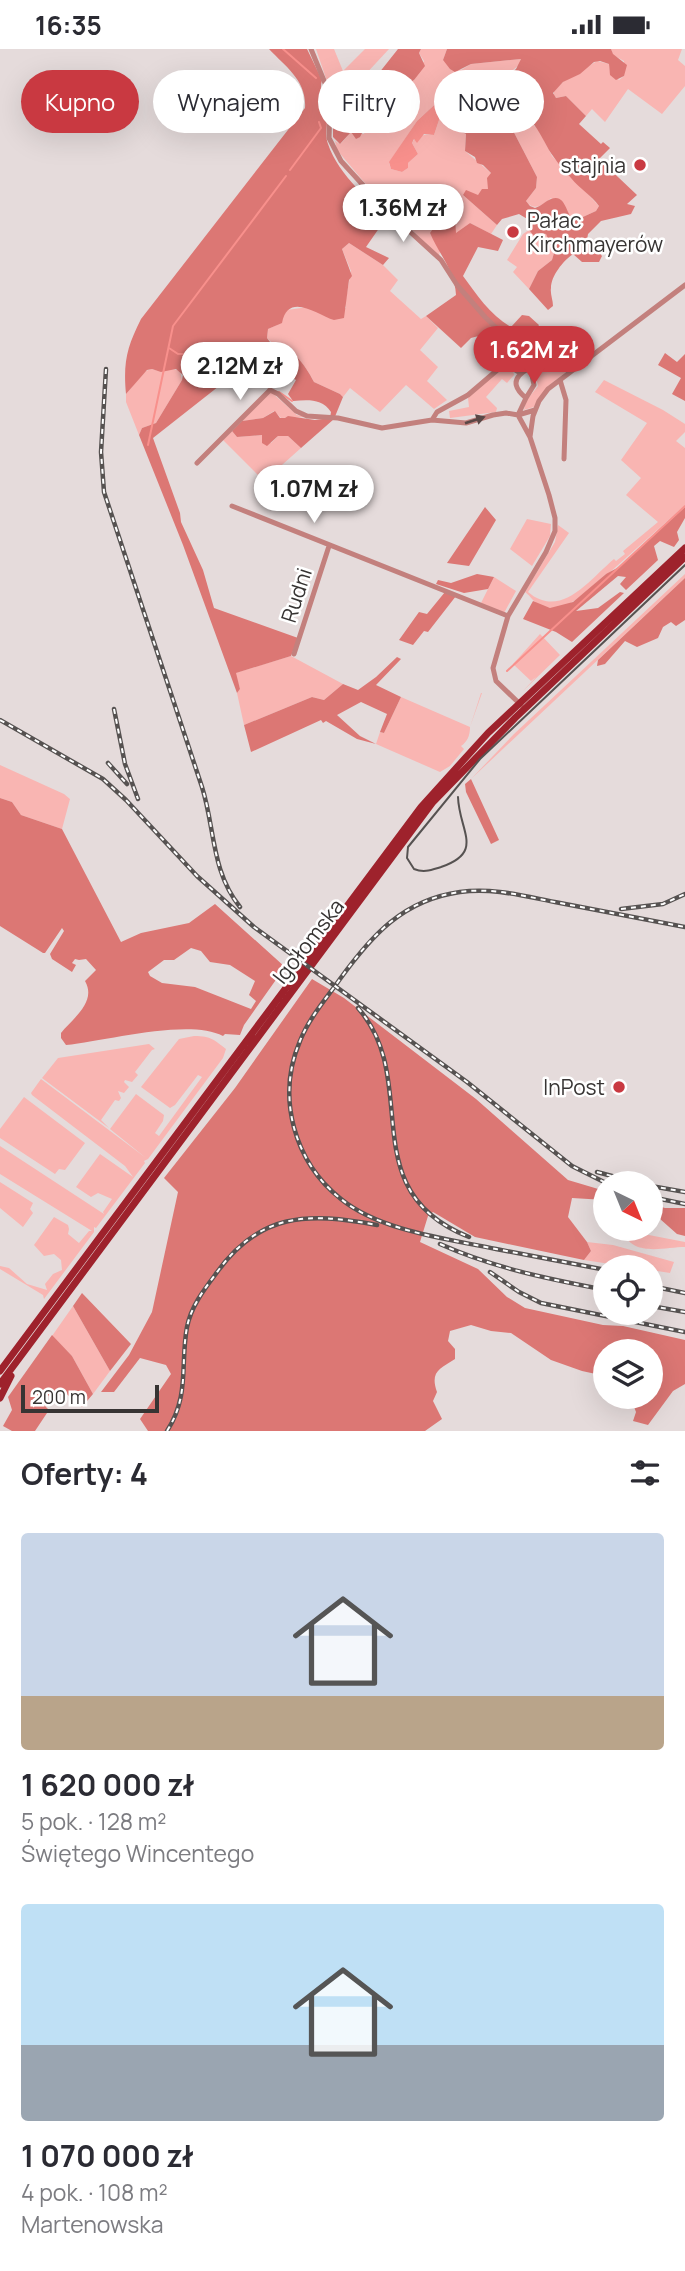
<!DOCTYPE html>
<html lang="pl">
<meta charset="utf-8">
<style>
body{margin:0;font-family:Manrope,sans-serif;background:#f2f2f3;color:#2b2b33;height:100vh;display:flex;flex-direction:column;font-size:26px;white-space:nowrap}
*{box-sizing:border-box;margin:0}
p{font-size:23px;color:#7c7c81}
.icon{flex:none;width:38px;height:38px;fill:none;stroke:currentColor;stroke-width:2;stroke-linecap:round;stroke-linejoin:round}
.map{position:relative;height:1382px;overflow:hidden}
.panel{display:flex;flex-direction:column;background:#fff;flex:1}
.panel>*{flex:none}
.hud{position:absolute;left:21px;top:21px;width:644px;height:63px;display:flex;gap:14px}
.needle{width:46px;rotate:137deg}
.controls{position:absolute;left:593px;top:1122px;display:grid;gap:14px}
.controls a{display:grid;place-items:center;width:70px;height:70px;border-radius:50%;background:#fff;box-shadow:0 7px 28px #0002;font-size:35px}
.scale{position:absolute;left:21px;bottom:18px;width:138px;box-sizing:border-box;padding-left:7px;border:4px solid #373433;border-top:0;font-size:19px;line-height:24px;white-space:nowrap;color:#373433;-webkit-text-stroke:5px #fff;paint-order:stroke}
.price{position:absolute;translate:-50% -60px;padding:0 16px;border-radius:24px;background:#fff;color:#222;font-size:23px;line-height:46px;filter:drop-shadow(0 2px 4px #0008)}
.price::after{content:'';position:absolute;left:50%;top:42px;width:21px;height:16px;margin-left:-10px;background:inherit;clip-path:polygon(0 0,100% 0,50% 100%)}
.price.selected{background:#c93941;color:#fff}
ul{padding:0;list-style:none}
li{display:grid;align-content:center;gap:14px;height:371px;padding:0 21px}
li span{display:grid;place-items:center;height:217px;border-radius:7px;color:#555}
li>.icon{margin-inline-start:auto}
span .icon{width:126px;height:126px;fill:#fffc;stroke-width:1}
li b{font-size:30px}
h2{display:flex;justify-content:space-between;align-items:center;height:84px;padding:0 21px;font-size:30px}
.chip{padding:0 24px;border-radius:32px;background:#fff;box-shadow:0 7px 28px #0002;font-size:24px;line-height:63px}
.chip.selected{background:#c93941;color:#fff}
.status{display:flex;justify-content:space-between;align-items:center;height:49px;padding:0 35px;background:#fff;direction:ltr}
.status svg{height:19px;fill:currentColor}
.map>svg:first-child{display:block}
</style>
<div class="status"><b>16:35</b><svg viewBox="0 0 49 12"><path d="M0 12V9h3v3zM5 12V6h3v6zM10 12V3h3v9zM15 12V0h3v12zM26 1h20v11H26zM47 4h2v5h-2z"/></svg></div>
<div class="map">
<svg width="685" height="1382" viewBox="0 0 685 1382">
<rect width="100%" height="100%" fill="#e5dbdb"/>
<path fill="#f9b5b2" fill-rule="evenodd" d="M 316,0 L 334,0 L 343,22 L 365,0 L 389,0 L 363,28 L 332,47 Z
M 421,0 L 447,0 L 443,11 L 461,21 L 471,15 L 521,10 L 520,15 L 507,26 L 500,35 L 496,46 L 482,64 L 481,75 L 455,80 L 466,85 L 465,102 L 491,124 L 488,140 L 478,146 L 463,146 L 497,176 L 491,185 L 470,174 L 456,185 L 430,184 L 440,202 L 439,207 L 370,140 L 337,101 L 335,92 L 340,95 C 352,85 345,81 364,85 L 367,74 L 389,67 L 404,54 L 403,37 L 414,31 L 424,12 L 419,4 ZM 447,37 L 456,49 L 440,68 L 434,86 C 424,85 417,86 412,94 L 418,105 L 408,114 L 408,119 L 402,123 L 391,120 L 389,114 L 417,72 L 445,46 Z
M 611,0 L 682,0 L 678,11 L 685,17 L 685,37 L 662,65 L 628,40 L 605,73 L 592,60 L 586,67 L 566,47 L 556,49 L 554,47 L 554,42 L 563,33 L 597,12 L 609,15 L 610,23 L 619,31 L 624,27 L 624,12 L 613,6 Z
M 513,62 L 518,63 L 539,81 L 552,107 L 599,157 L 596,162 L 574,172 L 551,149 C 543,156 534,163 526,152 L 536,139 L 537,128 L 507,70 L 508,65 Z
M 529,181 L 534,187 L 546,185 L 554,204 L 552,211 L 538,222 L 529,240 L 513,223 L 517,218 L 507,211 L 523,185 Z
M 349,194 L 383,216 L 398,231 L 390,242 L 421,270 L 426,267 L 438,279 L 420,301 L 438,318 L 427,332 L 447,351 L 434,360 L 406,336 L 380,363 L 350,339 L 343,348 L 340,345 L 314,333 C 298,300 287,310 267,289 L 268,280 L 277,276 L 287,261 L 308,258 L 317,262 L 346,259 L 345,255 L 351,222 L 342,200 Z
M 576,310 L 579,313 L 548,337 L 534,358 L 524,361 L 526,352 L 538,337 L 534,319 L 551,312 Z
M 501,319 L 513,321 L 514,326 L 507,334 L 502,330 L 486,348 L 497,359 L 496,363 L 450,369 L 449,362 L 469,358 L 468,349 Z
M 152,320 C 162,324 171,318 180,322 L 182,331 L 156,374 L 142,379 L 139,386 L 126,353 L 126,345 C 135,336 140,322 152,320 Z
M 604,331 L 663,361 L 685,375 L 685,383 L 676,392 L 685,399 L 685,456 L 608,525 L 606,525 C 589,539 567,567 542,557 C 534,555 531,547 525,543 L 555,493 L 558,476 L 569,484 L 528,543 C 561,571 589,531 614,510 L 616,512 L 625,505 L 623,502 L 658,473 L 626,446 L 641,429 L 621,411 L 647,374 L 595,343 Z
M 270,342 L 297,366 L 307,368 L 281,369 L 274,362 L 263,369 L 242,372 Z
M 232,382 L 237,388 L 263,386 L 264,390 L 271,394 L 278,387 L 288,387 L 301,399 L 264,432 L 223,391 Z
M 527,470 L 551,475 L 550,487 L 532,517 L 510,500 Z
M 685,525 L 685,529 L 471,730 L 514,685 Z
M 494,528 L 516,542 L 504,564 L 481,554 Z
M 540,585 L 560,606 L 523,642 L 536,628 L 531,632 L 513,615 Z
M 291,607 L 343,635 L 324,651 L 312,648 L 244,676 L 237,644 L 240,640 L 235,624 Z
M 481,644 L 482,644 L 470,678 C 470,687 467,693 461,697 L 464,700 L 450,717 L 440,723 L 376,695 L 380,683 L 384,684 L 401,648 L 470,678 Z
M 0,716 L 64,745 L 70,750 L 62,780 L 21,766 L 12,753 L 0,749 Z
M 194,987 C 212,987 214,991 226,1000 L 223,1009 L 148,1110 L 144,1112 L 145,1114 L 96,1179 L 94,1178 L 94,1183 L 44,1250 L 43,1246 L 0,1220 L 0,1217 L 9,1219 L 27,1235 L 47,1241 L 45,1235 L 53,1225 L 62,1221 L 61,1211 L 54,1205 L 44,1207 L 34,1196 L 54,1168 L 68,1176 L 69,1180 L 68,1185 L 79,1194 L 89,1182 L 92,1182 L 0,1125 L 0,1097 L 104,1165 L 103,1163 L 112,1150 L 98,1144 L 91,1148 L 76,1138 L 100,1105 L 133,1128 L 125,1117 L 32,1046 L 31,1044 L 41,1030 L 146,1109 L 110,1080 L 136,1045 L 164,1066 L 163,1072 L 155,1084 L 159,1087 L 202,1028 L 198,1026 L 175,1056 L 170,1059 L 141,1038 L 179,990 Z
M 149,995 L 155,1000 L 152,1001 L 135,1023 L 138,1026 L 132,1033 L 125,1031 L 124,1033 L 129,1038 L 124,1044 L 118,1042 L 121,1049 L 119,1052 L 115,1051 L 101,1071 L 109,1079 L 42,1029 L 58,1009 Z
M 24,1048 L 85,1094 L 65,1121 L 59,1120 L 55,1125 L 0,1089 L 0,1080 Z
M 0,1133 L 33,1154 L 30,1160 L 33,1164 L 23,1178 L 0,1159 Z
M 623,1181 L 685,1193 L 685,1198 C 664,1198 631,1209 623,1181 Z
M 587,1193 L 613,1196 L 674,1213 L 670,1224 L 651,1221 L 651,1218 L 630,1218 L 584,1211 L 591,1202 Z
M 73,1257 L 110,1322 L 93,1345 L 72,1307 L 52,1287 Z"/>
<path fill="#dc7774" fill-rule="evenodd" d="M 269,0 L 307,0 L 322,31 C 319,41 323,53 326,62 C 329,73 324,85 328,95 C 339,127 370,152 394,174 L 390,178 L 382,175 L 366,198 L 389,209 L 383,216 L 349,194 L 342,200 L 352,227 L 349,231 L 344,269 L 334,271 C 318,266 288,242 282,274 L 268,280 L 267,289 L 270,293 C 291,297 305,315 314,333 L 340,345 L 343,348 L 334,370 L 301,399 L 288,387 L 278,387 L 267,397 L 262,394 L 262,386 L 237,388 L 232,382 L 242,372 L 263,369 L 275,362 L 280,369 L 285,369 L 288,367 L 315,371 L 330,369 L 331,363 C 322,349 307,351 293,352 L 288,345 L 296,331 L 288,326 L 290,320 L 261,306 L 247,334 L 228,330 L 153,389 L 180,464 L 181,473 L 203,521 L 214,559 L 298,589 L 291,607 L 236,624 L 240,640 L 237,644 L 183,496 L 139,386 L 142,379 L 156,374 L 182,331 L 183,326 L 176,320 L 161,323 L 152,320 L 147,321 L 126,345 C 123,313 127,298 141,270 L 305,59 C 307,32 286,18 269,0 Z
M 398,0 L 421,0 L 419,4 L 425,17 L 414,31 L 403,37 C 402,42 405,49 403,54 C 400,68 378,69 367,74 L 360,88 L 356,90 L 351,83 L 340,95 L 333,88 L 333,64 L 356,48 L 369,45 L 375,29 Z
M 447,0 L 611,0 L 613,5 L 627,16 L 624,27 L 616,31 L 610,26 L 609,15 L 600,12 L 594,13 L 580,25 L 563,33 L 553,44 L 556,49 L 566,47 L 586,67 L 579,75 L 601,95 L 603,93 L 610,99 L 599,110 L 637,146 L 627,155 L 635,157 L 631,165 L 601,172 L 588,185 L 587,191 L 602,207 L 599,213 L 582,213 L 573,205 C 563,212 551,227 551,239 C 550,245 553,251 553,257 L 548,261 L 529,240 L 538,222 L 552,211 L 554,204 L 546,185 L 540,184 L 534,187 L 529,181 L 532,176 L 529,171 L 519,165 L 502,170 L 497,176 L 463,146 L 466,141 L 478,146 L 482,140 L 488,140 L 487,129 L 491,124 L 483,116 L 477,114 L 475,108 L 465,102 L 466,85 L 455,80 L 464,61 L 481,74 L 482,64 L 496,46 L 503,30 L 516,20 L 521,10 L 471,15 L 455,23 L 450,20 L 443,11 ZM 513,62 C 535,65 542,92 553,107 C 558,115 565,122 571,129 C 580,140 591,146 599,157 L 596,162 L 574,172 C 566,166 566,144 551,150 C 545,152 542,157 535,159 L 530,157 L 526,152 L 536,139 L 537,128 L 507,70 L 508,65 Z
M 451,167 L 455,169 L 456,184 L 470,174 L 503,191 L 498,202 L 478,198 L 463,227 C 477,246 490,266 511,278 L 522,266 L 529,267 L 539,276 L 528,297 L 517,292 L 507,304 L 490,284 L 471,289 L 461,299 L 426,267 L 456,246 C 455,222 439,205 430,184 L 438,173 Z
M 665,304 L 677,313 L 685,305 L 685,352 L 672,345 L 681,329 L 658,316 Z
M 485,458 L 496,471 L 469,517 L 447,514 Z
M 685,458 L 685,469 L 677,483 L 679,491 L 674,498 L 660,492 L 654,497 L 658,511 L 626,541 L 620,535 L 626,528 L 618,527 L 576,562 L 598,559 L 620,543 L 624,544 L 572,593 L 556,583 L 523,570 L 533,552 L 550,559 L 573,553 L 606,525 L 619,518 Z
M 477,525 L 494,528 L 488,540 L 464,544 L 436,535 L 438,531 L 451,534 Z
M 685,529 L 685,571 L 676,577 L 671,573 L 663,578 L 658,589 L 637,598 L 625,592 L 605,615 L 597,617 L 598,611 Z
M 445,543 L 456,547 L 428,583 L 424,582 L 413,596 L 399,591 L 419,563 L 427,565 Z
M 397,608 L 401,610 L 376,636 L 401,648 L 384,684 L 380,683 L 387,665 L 361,653 L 337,666 L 360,687 L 376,695 L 357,690 L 326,672 L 323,674 L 321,671 L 251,703 L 244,676 L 312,648 L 324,651 L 343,635 L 358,641 L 376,628 Z
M 471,730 L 499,791 L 491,795 L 466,743 L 465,735 Z
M 0,749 L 12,753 L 21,766 L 62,780 L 121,893 L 141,884 L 189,874 L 215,855 L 285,918 L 244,976 L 240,986 L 225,985 L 223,987 C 189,969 106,992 66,996 L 61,989 L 61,984 C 73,969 97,953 85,932 L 96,921 L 86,910 L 79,911 L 75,910 L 72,914 L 76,916 L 72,923 L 52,910 L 50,905 L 64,882 L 62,879 L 45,904 L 43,904 L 0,877 ZM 191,899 L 201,902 L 210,913 L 230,916 L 255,932 L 249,946 L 256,952 L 251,960 L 195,938 L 162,934 L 150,927 L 148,923 L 164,911 L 174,911 Z
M 312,930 L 344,949 L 476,1050 L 568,1131 L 605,1142 L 605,1151 L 572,1149 L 568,1168 L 587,1193 L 591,1202 L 584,1211 L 475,1188 L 433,1163 L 428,1167 L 420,1193 L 478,1220 L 507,1248 L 525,1259 L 603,1276 L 623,1277 L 685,1291 L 685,1335 L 673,1342 L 648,1376 L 633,1372 L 636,1363 L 630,1348 L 651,1348 L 651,1302 L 606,1302 L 605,1327 L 582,1322 L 551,1311 L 511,1284 L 491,1282 L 471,1276 L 450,1282 L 448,1292 L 455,1300 L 455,1310 C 439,1320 430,1323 437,1343 L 433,1352 L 442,1370 L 425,1382 L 148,1382 L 140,1370 L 171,1325 L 166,1316 L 140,1309 L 114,1343 L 101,1343 L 129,1306 L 152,1263 L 178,1143 L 164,1129 L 235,1039 Z
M 651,1155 L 665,1159 L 685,1159 L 685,1187 L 677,1185 L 651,1162 Z
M 82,1244 L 131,1295 L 110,1322 L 73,1257 Z
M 52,1286 L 72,1307 L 93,1345 L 82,1358 L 63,1342 L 56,1350 L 49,1346 L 42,1354 L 49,1361 L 35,1382 L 12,1382 L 3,1377 L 12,1361 L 8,1348 Z"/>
<path fill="#f8908c" d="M 451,33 L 456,49 L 440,68 L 434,86 L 424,85 L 417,94 L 414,90 L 412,94 L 418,105 L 408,114 L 408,119 L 402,123 L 391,120 L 389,113 L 417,72 L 445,46 L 447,37 Z"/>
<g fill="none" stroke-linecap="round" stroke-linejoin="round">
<path stroke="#f8908c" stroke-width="2" d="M 283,0 L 316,29
M 290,121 L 321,79 L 319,73
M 169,299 L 178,305 L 201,305 L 241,331 L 271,339
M 279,343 L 292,352
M 148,396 L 173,277 L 286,127
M 507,622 L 685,457"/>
<path stroke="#c3807d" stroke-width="5" d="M 311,0 L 327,39 L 330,58 L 329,89 L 341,112 L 384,159 L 441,211 L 457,236 L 485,268 L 509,291 L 527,302 L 550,310 L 564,311 L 575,308 L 582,312
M 560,331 L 566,351 L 564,410
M 526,349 L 534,336 L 527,302
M 432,371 L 437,363 L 468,346 L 502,317 L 512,319 L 520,324
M 530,388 L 518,366 L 526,349 C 500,328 531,318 549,310
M 197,414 L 270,341 L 278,345 L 296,362 L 307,367 L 338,369 L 382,379 L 432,371 L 466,374 L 493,366 L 506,364 L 518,366 L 535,361
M 232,457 L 508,567
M 294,605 L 329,497
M 521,656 L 496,632 L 493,619 L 508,567 L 546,503 L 555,482 L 555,469 L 549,446 L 530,388 L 533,367 L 539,352 L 548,340 L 685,236"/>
<path stroke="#9e222c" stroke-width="7" d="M 0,1322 L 421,758 L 488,684 L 685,499
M 0,1335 L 433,753 L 515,669 L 685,508
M 0,1349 L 11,1327"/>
<path stroke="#565251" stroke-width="2" d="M 458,748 C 459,782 485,803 441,818 C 431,821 424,824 414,820 L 407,809 L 408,798 L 480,710 L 685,516"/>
<defs>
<path id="rail" d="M 106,320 L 101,403 L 104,443 L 202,738 C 215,779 211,822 240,858
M 114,660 L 125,715 L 138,750
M 0,671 L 103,730 L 126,751 L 197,827 L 254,878 L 467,1033 L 572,1117 L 606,1134
M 108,714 L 127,735
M 621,860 L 663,855 L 685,845
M 358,959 C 423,1033 351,1141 469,1188
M 597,1123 L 638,1134
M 651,1137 L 685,1143
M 651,1148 L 685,1155
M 440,1195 C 494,1219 548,1230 606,1241
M 606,1221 C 569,1214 533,1207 496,1200 C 448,1190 380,1182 341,1150 C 294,1113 276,1048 300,992 C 309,969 326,950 340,930 C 372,886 403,851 460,843 C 494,838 527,848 560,854 C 602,862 643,870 685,878
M 490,1223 L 519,1243 L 541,1254 L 685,1283
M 651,1237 L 685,1244
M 651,1257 L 685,1263
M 167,1382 C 190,1346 180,1316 187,1278 C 191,1258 203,1242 215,1226 C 259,1163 308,1163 377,1176"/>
</defs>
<use href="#rail" stroke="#565251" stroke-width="4.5"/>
<use href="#rail" stroke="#fff" stroke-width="2" stroke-dasharray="5" stroke-linecap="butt"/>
</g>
<defs><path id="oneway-solid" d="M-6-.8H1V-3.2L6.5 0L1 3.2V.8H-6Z" transform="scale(1.75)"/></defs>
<use fill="#5a4746" href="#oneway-solid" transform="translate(475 371) rotate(-18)"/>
<g fill="#c93941" stroke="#fff" stroke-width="2.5">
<circle cx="640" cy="116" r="7"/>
<circle cx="513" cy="183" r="7"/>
<circle cx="619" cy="1038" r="7"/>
</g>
<g text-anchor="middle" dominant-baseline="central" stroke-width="5" stroke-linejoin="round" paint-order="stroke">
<g font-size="21" fill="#373433" stroke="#fff" text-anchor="end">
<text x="626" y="116">stajnia</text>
<text x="527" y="171" text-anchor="start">Pałac<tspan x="527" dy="24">Kirchmayerów</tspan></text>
<text x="605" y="1038">InPost</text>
</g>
<g font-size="21" fill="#373433" stroke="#fff">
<text transform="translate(296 546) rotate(-72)">Rudni</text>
<text transform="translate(308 892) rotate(-52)">Igołomska</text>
</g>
</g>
</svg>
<div class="controls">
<a><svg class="needle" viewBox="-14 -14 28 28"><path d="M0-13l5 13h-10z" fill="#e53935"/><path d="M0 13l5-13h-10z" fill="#7c7c81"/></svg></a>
<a><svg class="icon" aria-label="locate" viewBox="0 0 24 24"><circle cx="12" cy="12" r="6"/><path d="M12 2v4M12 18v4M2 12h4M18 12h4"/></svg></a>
<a><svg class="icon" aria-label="layers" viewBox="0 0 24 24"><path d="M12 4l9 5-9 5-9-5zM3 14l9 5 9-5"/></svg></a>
</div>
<div class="scale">200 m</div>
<b class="price" style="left:403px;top:195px">1.36M zł</b>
<b class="price selected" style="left:534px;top:337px">1.62M zł</b>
<b class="price" style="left:240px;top:353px">2.12M zł</b>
<b class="price" style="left:314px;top:476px">1.07M zł</b>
<div class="hud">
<a class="chip selected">Kupno</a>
<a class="chip">Wynajem</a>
<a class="chip">Filtry</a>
<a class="chip">Nowe</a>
</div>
</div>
<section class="panel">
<h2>Oferty: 4<svg class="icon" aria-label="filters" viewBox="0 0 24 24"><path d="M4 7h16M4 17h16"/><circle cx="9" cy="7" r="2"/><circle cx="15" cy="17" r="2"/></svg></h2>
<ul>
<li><span style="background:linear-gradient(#c9d6e8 75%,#b9a48a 0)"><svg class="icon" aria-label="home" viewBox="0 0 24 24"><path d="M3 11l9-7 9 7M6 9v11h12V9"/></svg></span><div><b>1 620 000 zł</b><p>5 pok. · 128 m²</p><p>Świętego Wincentego</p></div></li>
<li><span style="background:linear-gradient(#bfe0f5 65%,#9aa5b1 0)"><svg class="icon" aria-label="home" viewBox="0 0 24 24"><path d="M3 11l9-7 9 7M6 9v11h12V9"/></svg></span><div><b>1 070 000 zł</b><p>4 pok. · 108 m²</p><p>Martenowska</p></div></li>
</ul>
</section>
